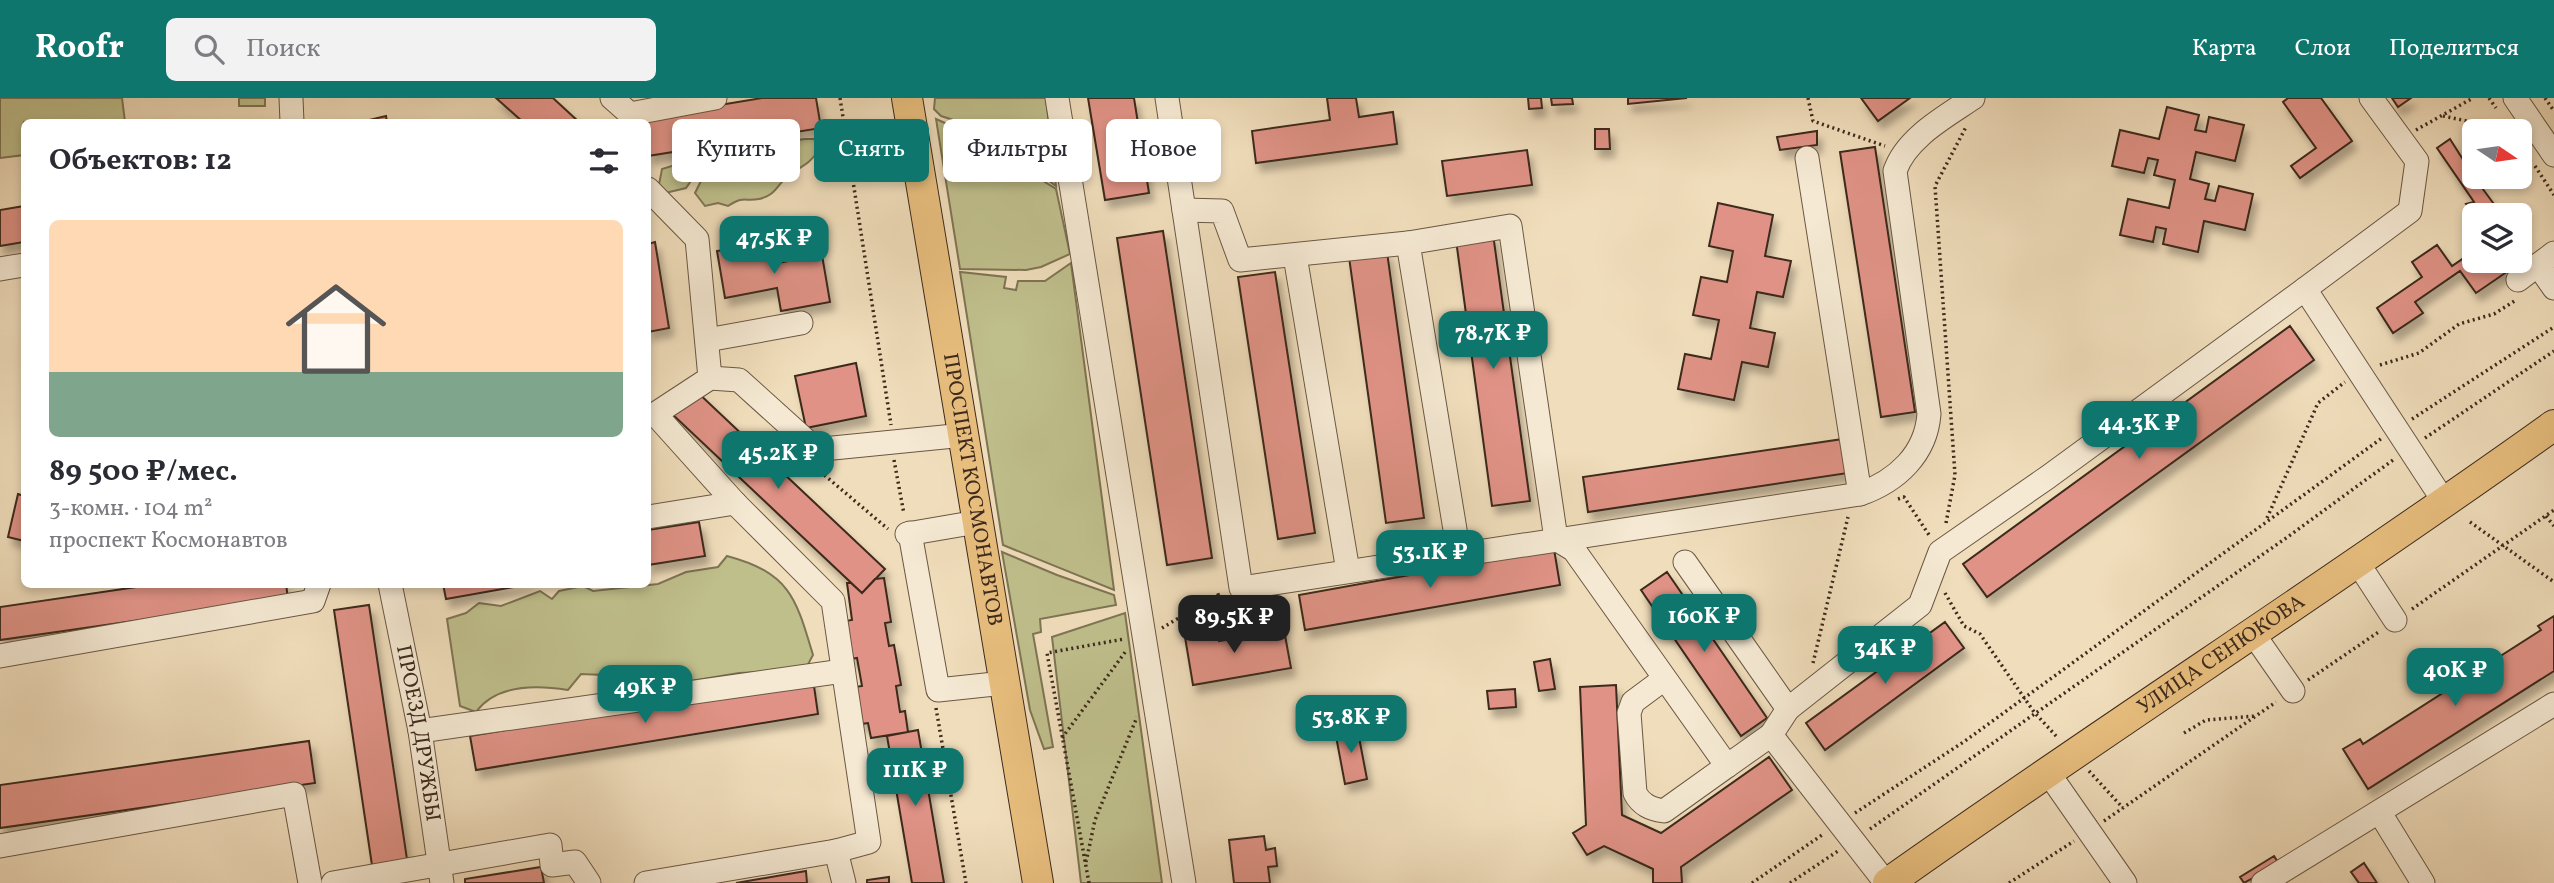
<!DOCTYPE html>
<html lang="ru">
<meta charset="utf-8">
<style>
body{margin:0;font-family:Vollkorn,serif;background:#f2f2f3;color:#2b2b33;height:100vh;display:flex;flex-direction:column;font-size:26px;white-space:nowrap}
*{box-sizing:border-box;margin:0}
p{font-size:23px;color:#7c7c81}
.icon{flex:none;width:38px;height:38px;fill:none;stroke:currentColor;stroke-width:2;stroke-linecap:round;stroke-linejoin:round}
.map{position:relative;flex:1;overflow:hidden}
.panel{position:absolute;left:21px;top:21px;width:630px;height:469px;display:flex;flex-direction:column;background:#fff;border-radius:10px;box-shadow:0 4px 10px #0003}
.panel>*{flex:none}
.top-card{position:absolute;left:672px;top:21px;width:665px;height:63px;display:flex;gap:14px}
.needle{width:46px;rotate:103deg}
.fabs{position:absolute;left:2462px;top:21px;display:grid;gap:14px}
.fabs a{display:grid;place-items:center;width:70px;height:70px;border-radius:10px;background:#fff;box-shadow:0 4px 10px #0003;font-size:35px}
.price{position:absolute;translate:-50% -60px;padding:0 16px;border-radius:14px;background:#0f766e;color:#fff;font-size:23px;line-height:46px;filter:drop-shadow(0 2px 4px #0008)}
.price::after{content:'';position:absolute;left:50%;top:42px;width:21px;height:16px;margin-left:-10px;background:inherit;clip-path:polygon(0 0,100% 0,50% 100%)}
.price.current{background:#222;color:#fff}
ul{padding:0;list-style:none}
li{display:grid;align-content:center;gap:14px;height:371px;padding:0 28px}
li+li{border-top:2px solid #e1e1e2}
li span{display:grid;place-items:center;height:217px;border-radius:10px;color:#555}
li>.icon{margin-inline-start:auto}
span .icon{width:126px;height:126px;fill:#fffc;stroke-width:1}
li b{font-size:30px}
h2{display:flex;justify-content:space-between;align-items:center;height:84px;padding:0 28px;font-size:30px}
.chip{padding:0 24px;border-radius:10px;background:#fff;box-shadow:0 4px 10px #0003;font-size:24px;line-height:63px}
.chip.current{background:#0f766e;color:#fff}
header{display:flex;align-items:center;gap:42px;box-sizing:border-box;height:98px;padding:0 35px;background:#0f766e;color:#fff}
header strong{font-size:33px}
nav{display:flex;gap:38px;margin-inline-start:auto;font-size:24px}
.search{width:490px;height:63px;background:#f2f2f3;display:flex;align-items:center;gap:18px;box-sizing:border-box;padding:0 24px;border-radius:10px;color:#7c7c81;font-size:26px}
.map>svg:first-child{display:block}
</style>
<header>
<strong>Roofr</strong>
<div class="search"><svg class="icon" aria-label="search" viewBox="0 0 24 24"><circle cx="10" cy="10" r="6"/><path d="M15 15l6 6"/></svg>Поиск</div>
<nav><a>Карта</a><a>Слои</a><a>Поделиться</a></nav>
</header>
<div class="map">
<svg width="2554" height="785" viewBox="0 0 2554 785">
<defs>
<filter id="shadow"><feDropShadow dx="4.5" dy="8" stdDeviation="3.5" flood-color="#0004"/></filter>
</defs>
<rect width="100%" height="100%" fill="#f0ddbb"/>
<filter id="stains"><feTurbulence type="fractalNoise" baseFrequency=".00286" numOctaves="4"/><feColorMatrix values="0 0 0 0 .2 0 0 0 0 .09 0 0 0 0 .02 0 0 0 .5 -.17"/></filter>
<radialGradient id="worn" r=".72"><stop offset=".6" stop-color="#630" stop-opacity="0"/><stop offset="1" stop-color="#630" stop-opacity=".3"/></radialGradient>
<path fill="#bfbf8c" stroke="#7e7454" stroke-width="2" d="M 0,0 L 122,0 L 125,24 L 24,24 L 24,57 L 0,60 Z
M 239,0 L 265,0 L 265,8 L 239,8 Z
M 935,0 L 1046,0 L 1056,88 L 1014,57 L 965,29 L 966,26 L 941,18 L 934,11 Z
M 936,21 L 961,32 L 1056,91 L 1070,156 L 1041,169 L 1026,172 L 960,171 Z
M 805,41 L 815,41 L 818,53 C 807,69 802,67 789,77 C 778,85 776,98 759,101 C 743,104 746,97 728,108 L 718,105 L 705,108 L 695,95 L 701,83 L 693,80 L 686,90 L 657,97 L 662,71 L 717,54 L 725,59 L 737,56 L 741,51 L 758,56 L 781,44 Z
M 1071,165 L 1114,492 L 1003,447 L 960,174 L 1006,179 L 1004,190 L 1016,192 L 1018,183 L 1045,183 Z
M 1002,454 L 1057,477 L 1114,497 L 1116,507 L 1040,521 L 1041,534 L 1033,536 L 1053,649 L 1044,651 L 1030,612 Z
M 727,458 C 790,475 796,500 813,557 L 805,572 L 739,575 L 625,594 L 604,577 L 581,576 L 568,592 C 537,587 496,586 476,614 L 460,608 L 447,521 L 466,515 L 479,505 L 501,508 L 540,493 L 552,501 L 559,493 L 583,488 L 593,493 L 658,486 L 686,474 L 718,469 Z
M 1125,515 L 1162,785 L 1081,785 L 1052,539 Z"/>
<path fill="#df9285" stroke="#3d2a1c" stroke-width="2" filter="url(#shadow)" d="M 496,0 L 553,0 L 579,24 L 523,24 Z
M 762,0 L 816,0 L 821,30 L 648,58 L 648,24 L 630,24 L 629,22 Z
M 1088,0 L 1134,0 L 1149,95 L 1105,102 Z
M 1327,0 L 1356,0 L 1359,19 L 1393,14 L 1397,46 L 1256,65 L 1252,33 L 1330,22 Z
M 1528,0 L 1541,0 L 1542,10 L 1529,11 Z
M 1551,0 L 1572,0 L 1573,6 L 1552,7 Z
M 1628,0 L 1687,0 L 1628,6 Z
M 1861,0 L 1910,0 L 1878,23 Z
M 2288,0 L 2321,0 L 2352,43 L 2300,80 L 2291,68 L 2316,50 L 2283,4 Z
M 2392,0 L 2411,0 L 2398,9 Z
M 2167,9 L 2199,17 L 2195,32 L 2206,34 L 2209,19 L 2244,27 L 2235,63 L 2196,54 L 2190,81 L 2209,86 L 2205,101 L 2215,103 L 2219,88 L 2253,96 L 2245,132 L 2204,123 L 2198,154 L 2163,146 L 2166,131 L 2156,129 L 2153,144 L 2120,137 L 2128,101 L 2169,110 L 2175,82 L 2154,77 L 2158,62 L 2148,60 L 2144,75 L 2112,68 L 2120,32 L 2159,41 Z
M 386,18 L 387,24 L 361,24 Z
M 1595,31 L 1609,31 L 1610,51 L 1595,51 Z
M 1817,33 L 1817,47 L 1780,52 L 1777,39 Z
M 2450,41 L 2474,79 L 2502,117 L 2474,118 L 2466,106 L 2474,104 L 2437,50 Z
M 1875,49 L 1915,314 L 1881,319 L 1840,54 Z
M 1527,52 L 1532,87 L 1447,98 L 1442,63 Z
M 1718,105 L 1773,117 L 1765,158 L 1791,163 L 1783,199 L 1757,194 L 1750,230 L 1775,235 L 1768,269 L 1742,264 L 1734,302 L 1678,291 L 1685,256 L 1711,261 L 1719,222 L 1693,217 L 1701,179 L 1727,184 L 1733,153 L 1709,148 Z
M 24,108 L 24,144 L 0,148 L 0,112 Z
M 1163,133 L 1212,460 L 1167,467 L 1117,140 Z
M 1493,136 L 1530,403 L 1492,408 L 1456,142 Z
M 773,143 L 777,165 L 822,157 L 830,204 L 781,213 L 777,190 L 725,200 L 717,153 Z
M 655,144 L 669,230 L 648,234 L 648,146 Z
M 2520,144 L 2530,158 L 2476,195 L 2460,173 L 2415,204 L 2423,215 L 2393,235 L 2377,210 L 2422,179 L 2412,164 L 2437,147 L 2452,168 L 2474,153 L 2474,163 L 2520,163 Z
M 1387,154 L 1424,420 L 1386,425 L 1349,159 Z
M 1275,174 L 1315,435 L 1278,441 L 1238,179 Z
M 2290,228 L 2314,262 L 1987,499 L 1963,466 Z
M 856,265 L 866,318 L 806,330 L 795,278 Z
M 694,291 L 885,471 L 862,495 L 671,315 Z
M 1843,341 L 1848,375 L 1588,414 L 1583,379 Z
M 18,396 L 24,398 L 24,443 L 8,439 Z
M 699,424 L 705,458 L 648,467 L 648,432 Z
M 1554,451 L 1560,487 L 1305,532 L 1299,497 Z
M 1667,474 L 1767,620 L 1741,638 L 1641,492 Z
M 884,480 L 891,524 L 885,525 L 889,548 L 894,547 L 901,587 L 896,588 L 900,614 L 905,613 L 908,634 L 871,640 L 868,625 L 861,626 L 855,589 L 862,588 L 857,560 L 851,561 L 845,523 L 852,522 L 847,485 L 851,485 L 862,495 L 875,481 Z
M 157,486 L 286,486 L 288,501 L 0,542 L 0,509 Z
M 443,486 L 531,486 L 446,501 Z
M 369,507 L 408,768 L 373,774 L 334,512 Z
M 2554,518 L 2554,573 L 2368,691 L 2343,651 L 2360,641 L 2363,646 L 2541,532 L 2538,528 Z
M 1945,524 L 1964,550 L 1825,652 L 1806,625 Z
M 1216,527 L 1219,543 L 1284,532 L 1291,570 L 1193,587 L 1184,533 Z
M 1550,561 L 1555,591 L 1539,593 L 1534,564 Z
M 813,581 L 818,616 L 476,672 L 470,638 Z
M 1616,587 L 1622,717 L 1661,735 L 1769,659 L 1792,692 L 1681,769 L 1682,785 L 1653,785 L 1653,771 L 1604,748 L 1587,757 L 1573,735 L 1586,727 L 1580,589 Z
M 1515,591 L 1516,609 L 1489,611 L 1487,593 Z
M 1357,629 L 1367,681 L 1345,686 L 1335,633 Z
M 918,632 L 944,785 L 912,785 L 887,638 Z
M 309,643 L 315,685 L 0,730 L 0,687 Z
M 1264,738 L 1266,752 L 1275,750 L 1277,768 L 1268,769 L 1270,785 L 1234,785 L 1229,742 Z
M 2274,758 L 2279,766 L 2244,785 L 2240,779 Z
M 2364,765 L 2377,785 L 2359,785 L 2351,774 Z
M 541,769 L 544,785 L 465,785 L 465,781 Z
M 806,773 L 807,785 L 736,785 Z
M 889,779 L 889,785 L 867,785 L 867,782 Z"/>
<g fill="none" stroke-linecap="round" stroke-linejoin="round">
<defs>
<g id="minor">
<path d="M 291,0 L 292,24"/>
<path d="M 612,0 L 630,16 L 715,0"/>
<path d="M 1057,0 L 1184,785"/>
<path d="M 1167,0 L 1241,490 L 1860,396 C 1897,383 1926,356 1929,316 L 1895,73 C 1906,40 1945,19 1973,0"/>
<path d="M 2515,0 L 2554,57"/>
<path d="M 1807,60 L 1860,396"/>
<path d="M 648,91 L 697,141 L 710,280 L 655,316 L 648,317"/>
<path d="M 1184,112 L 1222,113 L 1240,162 L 1408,145 L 1510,128 L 1556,441 L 1574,452 L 1727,668 L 1771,637 L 1788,611 L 1920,507 L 1940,454 L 2048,379 L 2305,191 L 2445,405"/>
<path d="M 1408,145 L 1459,456"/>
<path d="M 1295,158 L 1348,473"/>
<path d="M 2538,167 L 2554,190"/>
<path d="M 0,171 L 24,167"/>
<path d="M 2518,182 L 2554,155"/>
<path d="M 2305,191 L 2410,113 L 2417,63 L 2371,0"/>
<path d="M 707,242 L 801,225"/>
<path d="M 710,280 L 739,282 L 811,347 L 823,351 L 964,337"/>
<path d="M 648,419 L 735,405"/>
<path d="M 910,435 L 938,592 L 1004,585"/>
<path d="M 907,436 L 977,424"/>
<path d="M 2356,462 L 2395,522"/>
<path d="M 1685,464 L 1788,611"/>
<path id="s1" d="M 390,486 L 420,633 L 442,785"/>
<path d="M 2252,534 L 2293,593"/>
<path d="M 0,558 L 313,503 L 319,486"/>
<path d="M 1664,581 L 1633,604 L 1629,615 L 1635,695 C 1641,707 1651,711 1664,713 L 1727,668"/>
<path d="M 420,633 L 843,573"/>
<path d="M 1771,637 L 1886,785"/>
<path d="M 2047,673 L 2125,785"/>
<path d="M 2380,715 L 2423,785"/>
<path d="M 0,748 L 294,696 L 310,785"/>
<path d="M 836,753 L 844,785"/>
<path d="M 333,785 L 550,747 L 552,767 L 575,764 L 589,785"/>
<path d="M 646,785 L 836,753 L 869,744 L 833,503 L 735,405 L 655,316"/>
<path d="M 2263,785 L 2554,606"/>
</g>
<g id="major">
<path id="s2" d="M 907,0 L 1038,785"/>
<path id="s3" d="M 1888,785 C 2108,629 2335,484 2554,327"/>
</g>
</defs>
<use href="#minor" stroke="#6a5744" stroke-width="25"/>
<use href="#major" stroke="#3d2a1c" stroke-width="32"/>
<path stroke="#3d2a1c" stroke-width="3.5" stroke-dasharray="2 3.5" stroke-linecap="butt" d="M 840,0 L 891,327
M 1808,0 L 1813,23 L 1885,48
M 2489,0 L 2496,10
M 2545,0 L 2554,13
M 2443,18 L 2481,26 L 2494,33
M 2416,32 L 2473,0
M 2535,68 L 2554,97
M 2380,267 L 2419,255 L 2459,226 L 2494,216 L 2516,202
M 2412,321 L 2554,229
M 2425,340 L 2554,253
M 894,362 L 904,416
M 816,370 L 888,431
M 1898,401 L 1904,399 L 1929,437
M 2546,418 L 2554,428
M 2267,420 L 2318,305 L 2345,284
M 2470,424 L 2554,484
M 1946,425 L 1955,377 L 1935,88 L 1966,29
M 1945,495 L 1964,528 L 1980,536 L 2034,614 L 2057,639
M 2412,511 L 2554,412
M 1162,530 L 1177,521 L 1223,515 L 1218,497 L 1222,496
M 1813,565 L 1848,419
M 2308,582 L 2380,533
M 936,610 L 966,785
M 2184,635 L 2206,622 L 2256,618
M 1062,640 L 1126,553
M 2089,673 L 2123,710
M 1855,715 L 1965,643 L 2382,340
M 2104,723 L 2276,604
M 1870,731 L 2289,438 L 2393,362
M 1086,764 L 1095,722 L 1137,619
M 1089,785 L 1047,555 L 1124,541
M 1752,785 L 1822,737
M 1790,785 L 1838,753
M 2009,785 L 2074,743"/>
<use href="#minor" stroke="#f5e9d3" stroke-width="23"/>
<use href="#major" stroke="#e8be7e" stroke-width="30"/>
</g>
<g text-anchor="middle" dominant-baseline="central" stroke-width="7" stroke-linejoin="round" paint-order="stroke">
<g font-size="21" fill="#3d2a1c" stroke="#f5e9d3">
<text stroke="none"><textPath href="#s2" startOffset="397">ПРОСПЕКТ КОСМОНАВТОВ</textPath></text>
<text stroke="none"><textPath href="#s3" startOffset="404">УЛИЦА СЕНЮКОВА</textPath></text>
<text stroke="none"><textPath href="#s1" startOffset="152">ПРОЕЗД ДРУЖБЫ</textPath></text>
</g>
</g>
<rect width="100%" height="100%" filter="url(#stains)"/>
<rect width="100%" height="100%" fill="url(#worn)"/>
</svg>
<div class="fabs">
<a><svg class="needle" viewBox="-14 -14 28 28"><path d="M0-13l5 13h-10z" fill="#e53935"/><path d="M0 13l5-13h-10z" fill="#7c7c81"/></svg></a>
<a><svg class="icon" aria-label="layers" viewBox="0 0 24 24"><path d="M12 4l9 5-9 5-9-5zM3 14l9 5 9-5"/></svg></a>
</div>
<b class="price" style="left:774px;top:178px">47.5K ₽</b>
<b class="price" style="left:1493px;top:273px">78.7K ₽</b>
<b class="price" style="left:2139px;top:363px">44.3K ₽</b>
<b class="price" style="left:778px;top:393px">45.2K ₽</b>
<b class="price" style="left:1430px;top:492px">53.1K ₽</b>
<b class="price" style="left:1704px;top:556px">160K ₽</b>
<b class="price current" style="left:1234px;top:557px">89.5K ₽</b>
<b class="price" style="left:1885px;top:588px">34K ₽</b>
<b class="price" style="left:2455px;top:610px">40K ₽</b>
<b class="price" style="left:645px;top:627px">49K ₽</b>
<b class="price" style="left:1351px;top:657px">53.8K ₽</b>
<b class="price" style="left:915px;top:710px">111K ₽</b>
<div class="top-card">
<a class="chip">Купить</a>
<a class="chip current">Снять</a>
<a class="chip">Фильтры</a>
<a class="chip">Новое</a>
</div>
<section class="panel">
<h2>Объектов: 12<svg class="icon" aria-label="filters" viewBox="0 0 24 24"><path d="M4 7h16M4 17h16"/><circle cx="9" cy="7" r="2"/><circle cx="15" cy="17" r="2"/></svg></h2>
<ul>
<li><span style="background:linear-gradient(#ffd9b3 70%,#7fa58c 0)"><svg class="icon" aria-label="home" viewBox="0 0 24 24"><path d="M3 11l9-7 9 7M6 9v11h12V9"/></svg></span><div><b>89 500 ₽/мес.</b><p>3-комн. · 104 m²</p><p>проспект Космонавтов</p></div></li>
</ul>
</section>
</div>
